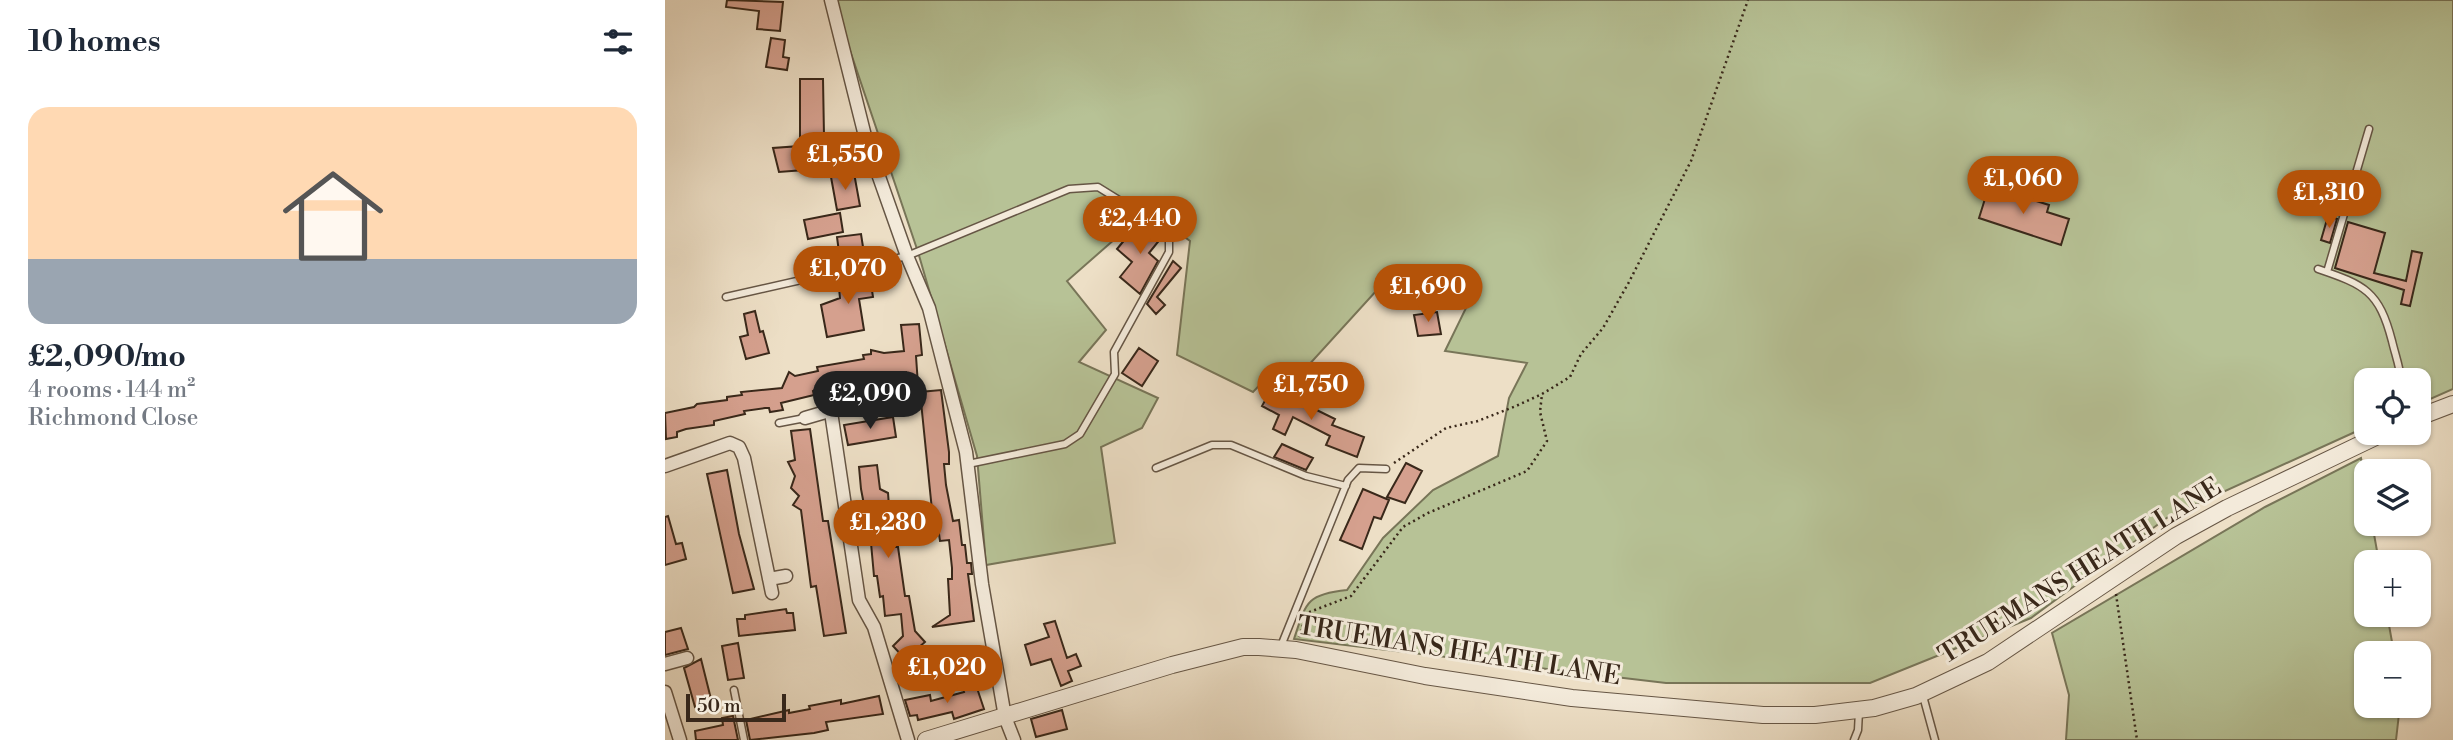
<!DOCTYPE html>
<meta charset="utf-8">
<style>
body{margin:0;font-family:"Libre Bodoni",serif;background:#f6f6f7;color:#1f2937;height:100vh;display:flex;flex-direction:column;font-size:26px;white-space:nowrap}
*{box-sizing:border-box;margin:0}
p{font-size:23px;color:#747a83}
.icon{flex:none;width:38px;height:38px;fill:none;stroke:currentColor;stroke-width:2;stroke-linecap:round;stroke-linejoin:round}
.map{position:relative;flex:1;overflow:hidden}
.sheet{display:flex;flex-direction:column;background:#fff;width:665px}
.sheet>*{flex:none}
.buttons{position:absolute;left:1689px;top:368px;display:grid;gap:14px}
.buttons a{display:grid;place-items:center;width:77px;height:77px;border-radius:14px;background:#fff;box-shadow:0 2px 5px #0004;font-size:35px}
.scale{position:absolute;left:21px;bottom:18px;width:100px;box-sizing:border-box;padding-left:7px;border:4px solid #39281a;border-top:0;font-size:19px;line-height:24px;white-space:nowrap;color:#39281a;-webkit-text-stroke:5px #f3eada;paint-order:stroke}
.price{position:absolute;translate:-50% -60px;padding:0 16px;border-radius:24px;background:#b45309;color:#fff;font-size:23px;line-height:46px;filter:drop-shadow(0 2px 4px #0008)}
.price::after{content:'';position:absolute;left:50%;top:42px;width:21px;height:16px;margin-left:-10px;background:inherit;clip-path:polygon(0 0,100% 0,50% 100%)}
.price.current{background:#222;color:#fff}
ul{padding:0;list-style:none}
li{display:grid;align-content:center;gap:14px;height:371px;padding:0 28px}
li span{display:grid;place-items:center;height:217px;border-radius:21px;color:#555}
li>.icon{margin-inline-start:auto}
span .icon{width:126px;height:126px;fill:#fffc;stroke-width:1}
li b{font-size:30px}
h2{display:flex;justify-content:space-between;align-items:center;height:84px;padding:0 28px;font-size:30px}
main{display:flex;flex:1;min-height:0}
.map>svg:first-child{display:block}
</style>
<main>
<section class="sheet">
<h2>10 homes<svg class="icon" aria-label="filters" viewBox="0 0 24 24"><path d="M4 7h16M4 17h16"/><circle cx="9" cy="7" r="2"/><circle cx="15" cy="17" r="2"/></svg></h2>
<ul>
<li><span style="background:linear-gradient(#ffd9b3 70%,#9aa5b1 0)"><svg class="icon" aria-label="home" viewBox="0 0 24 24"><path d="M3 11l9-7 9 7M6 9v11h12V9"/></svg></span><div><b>£2,090/mo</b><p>4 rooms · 144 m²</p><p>Richmond Close</p></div></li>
</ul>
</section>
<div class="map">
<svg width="1788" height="740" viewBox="0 0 1788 740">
<rect width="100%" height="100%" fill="#eddfc6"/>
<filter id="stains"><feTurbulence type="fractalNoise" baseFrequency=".00286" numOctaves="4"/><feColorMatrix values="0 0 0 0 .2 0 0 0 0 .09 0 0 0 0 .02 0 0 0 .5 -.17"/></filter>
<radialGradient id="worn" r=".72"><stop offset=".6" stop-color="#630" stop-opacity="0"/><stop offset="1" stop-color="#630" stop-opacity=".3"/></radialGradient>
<path fill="#b7c296" stroke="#787558" stroke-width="2" d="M 168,0 L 1788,0 L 1788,389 L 1754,404 L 1754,380 L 1701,380 L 1701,427 L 1503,517 L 1366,618 L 1205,683 L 1001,683 L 629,639 C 641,603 641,594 682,590 L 718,538 L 768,490 L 833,456 L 844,398 L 862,363 L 780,351 L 802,306 L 732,268 L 641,368 L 611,368 L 588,392 L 512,355 L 525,241 L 483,210 L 402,281 L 441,330 L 414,362 L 493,398 L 477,428 L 436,447 L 450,543 L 321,565 L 312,456 L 253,252 Z
M 1696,458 L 1701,488 L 1701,523 L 1707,523 L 1714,562 L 1701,562 L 1701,614 L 1722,614 L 1729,653 L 1701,653 L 1701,705 L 1735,705 L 1731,740 L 1401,740 L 1404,695 L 1387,633 L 1600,507 Z"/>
<path fill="#d5a08e" stroke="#39281a" stroke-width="2" d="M 62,0 L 118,2 L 115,31 L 92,29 L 94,11 L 61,7 Z
M 106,38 L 120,40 L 118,57 L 124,58 L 122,70 L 101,67 Z
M 135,79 L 158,79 L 159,136 L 148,137 L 150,160 L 139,161 L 139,170 L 114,172 L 108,148 L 135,146 Z
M 189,173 L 195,206 L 172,210 L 166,177 Z
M 1324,186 L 1384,205 L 1382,212 L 1404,219 L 1396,245 L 1314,218 Z
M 175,213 L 178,232 L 143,239 L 139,220 Z
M 1663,216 L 1672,219 L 1665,243 L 1656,240 Z
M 476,220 L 497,237 L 484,253 L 493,261 L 475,294 L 455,277 L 467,262 L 452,249 Z
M 1683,222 L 1720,233 L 1709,273 L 1741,281 L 1747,251 L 1757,253 L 1745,306 L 1736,304 L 1739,290 L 1670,268 Z
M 196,234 L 200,260 L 181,264 L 180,259 L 175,260 L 172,237 Z
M 508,261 L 516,268 L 492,297 L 500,305 L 491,314 L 482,304 Z
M 204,271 L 208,297 L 194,299 L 199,330 L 162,337 L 156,305 L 175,298 L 174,288 L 183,286 L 182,275 Z
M 90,311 L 95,332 L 98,331 L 104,353 L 81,359 L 75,337 L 83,335 L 79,314 Z
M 772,312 L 776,334 L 753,336 L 749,315 Z
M 254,324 L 257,355 L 251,356 L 253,385 L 242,386 L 241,372 L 197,377 L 198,380 L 153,388 L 148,391 L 149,395 L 116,403 L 118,410 L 105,412 L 104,408 L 100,408 L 79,411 L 80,414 L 49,421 L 49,425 L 21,429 L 12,432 L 12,437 L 1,439 L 0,413 L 29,407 L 32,404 L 62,400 L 62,397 L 77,395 L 76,392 L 117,388 L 124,372 L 130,376 L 153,371 L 152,367 L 199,359 L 198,355 L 206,354 L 206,350 L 219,353 L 239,351 L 236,325 Z
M 474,348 L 493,361 L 477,386 L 457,373 Z
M 607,388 L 670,419 L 667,425 L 699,437 L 692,457 L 661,445 L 665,436 L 628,417 L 620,435 L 608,429 L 614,415 L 597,406 Z
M 276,390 L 284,452 L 284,464 L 279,464 L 281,485 L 288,521 L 294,520 L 297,545 L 300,545 L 302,563 L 306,563 L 307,574 L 303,574 L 309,621 L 267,627 L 285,615 L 283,579 L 287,579 L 287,568 L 284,540 L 275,541 L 272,520 L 268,520 L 255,392 Z
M 228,417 L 231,437 L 183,445 L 179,425 Z
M 145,429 L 158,521 L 163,521 L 181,633 L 159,636 L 151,586 L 146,587 L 136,510 L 128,505 L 134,496 L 126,488 L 130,476 L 123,462 L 130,460 L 126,431 Z
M 617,444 L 648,458 L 641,470 L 609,457 Z
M 741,463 L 757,471 L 740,503 L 722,497 Z
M 212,465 L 215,489 L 223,493 L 227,547 L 233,547 L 240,596 L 244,596 L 250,631 L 260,642 L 240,659 L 228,646 L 238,636 L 236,614 L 220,616 L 218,596 L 215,597 L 212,576 L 209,576 L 203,510 L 200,510 L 196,489 L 194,467 Z
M 62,470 L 74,534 L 89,589 L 68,593 L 42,474 Z
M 698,489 L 724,500 L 716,519 L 709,517 L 697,549 L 675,540 Z
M 3,516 L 11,544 L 17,543 L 21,559 L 0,565 L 0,517 Z
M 121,609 L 122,613 L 128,613 L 130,630 L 74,636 L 72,619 L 80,619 L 80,615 Z
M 390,621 L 402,658 L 411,654 L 416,666 L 403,671 L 407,681 L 396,686 L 386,659 L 366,665 L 360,645 L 384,637 L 379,624 Z
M 16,628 L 23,649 L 0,655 L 0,632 Z
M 73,643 L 79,678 L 63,680 L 57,646 Z
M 36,659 L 47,703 L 30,707 L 19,668 Z
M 311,685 L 319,709 L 289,719 L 287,712 L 253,720 L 252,715 L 245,716 L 240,700 L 265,695 L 266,701 L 299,692 L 298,689 Z
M 214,696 L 218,714 L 161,722 L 163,730 L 149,733 L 85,740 L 81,720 L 124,710 L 124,713 L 145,709 L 144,706 L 176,700 L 176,704 Z
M 397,710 L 402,729 L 371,737 L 366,719 Z
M 68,716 L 73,740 L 31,740 L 30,731 L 58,725 L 57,718 Z"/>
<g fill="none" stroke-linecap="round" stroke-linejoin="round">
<defs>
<path id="service" d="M 1653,269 C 1700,285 1714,291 1727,341 C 1730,354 1735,367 1736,380
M 1662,272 L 1704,129
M 61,297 L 242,256 L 404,189 L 433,187 L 504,231 L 504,252 L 449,352 L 450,374 L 415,434 L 400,444 L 303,464
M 114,423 L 140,418
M 491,468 L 547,445 L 566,445 L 641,476 L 681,486
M 616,646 L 683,480 L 694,468 L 721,469
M 69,690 L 79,740
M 1258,696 L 1270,740
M 1189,740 L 1193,730 L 1194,711"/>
<path id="minor" d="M 166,0 L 201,140 L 242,256 L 264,308 L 301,452 L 317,584 L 340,717 L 349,740
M 166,412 L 194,600 L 209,627 L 243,740
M 140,418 L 195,402
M 0,466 L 65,443 L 74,447 L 79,458 L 107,593
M 104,579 L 121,576
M 0,664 L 22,658
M 0,692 L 15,740"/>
<path id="tertiary" d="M 1754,417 L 1788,404
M 261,740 L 507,665 L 578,647 L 594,647 L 631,650 L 760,676 L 907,698 L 1098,715 L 1150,715 L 1209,708 L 1251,696 L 1323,662 L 1511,536 L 1562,508 L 1721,432"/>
</defs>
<use href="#service" stroke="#665645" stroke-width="9"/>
<use href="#minor" stroke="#665645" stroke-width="15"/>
<use href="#tertiary" stroke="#665645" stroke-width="18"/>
<path stroke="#39281a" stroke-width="2.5" stroke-dasharray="2 3.5" stroke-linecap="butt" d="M 729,463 L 781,428 L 813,421 L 851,406 L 877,394 L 905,377 L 916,354 L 938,328 L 964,282 L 1026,161 L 1083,0
M 1451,594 L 1472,740
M 634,637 L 642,613 L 686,596 L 738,527 L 763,513 L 862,471 L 882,441 L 875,412 L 877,394"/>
<use href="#service" stroke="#f3eada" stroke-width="6"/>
<use href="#minor" stroke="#f3eada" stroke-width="12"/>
<use href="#tertiary" stroke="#f3eada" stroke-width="16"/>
</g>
<g text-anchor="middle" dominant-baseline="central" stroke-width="6" stroke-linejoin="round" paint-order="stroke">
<g font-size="26" fill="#39281a" stroke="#f3eada">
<text transform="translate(1415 571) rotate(-32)">TRUEMANS HEATH LANE</text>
<text transform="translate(794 651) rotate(9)">TRUEMANS HEATH LANE</text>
</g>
</g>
<rect width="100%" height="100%" filter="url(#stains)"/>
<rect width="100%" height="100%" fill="url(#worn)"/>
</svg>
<div class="buttons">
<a><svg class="icon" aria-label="locate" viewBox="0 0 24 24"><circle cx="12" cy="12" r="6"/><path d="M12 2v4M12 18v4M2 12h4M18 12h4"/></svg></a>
<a><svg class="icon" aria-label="layers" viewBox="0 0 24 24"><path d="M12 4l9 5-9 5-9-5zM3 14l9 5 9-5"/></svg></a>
<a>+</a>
<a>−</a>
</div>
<div class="scale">50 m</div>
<b class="price" style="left:180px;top:192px">£1,550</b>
<b class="price" style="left:1358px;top:216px">£1,060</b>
<b class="price" style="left:1664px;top:230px">£1,310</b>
<b class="price" style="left:475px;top:256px">£2,440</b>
<b class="price" style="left:183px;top:306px">£1,070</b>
<b class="price" style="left:763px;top:324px">£1,690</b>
<b class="price" style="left:646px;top:422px">£1,750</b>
<b class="price current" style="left:205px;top:431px">£2,090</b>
<b class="price" style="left:223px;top:560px">£1,280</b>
<b class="price" style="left:282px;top:705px">£1,020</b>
</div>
</main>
